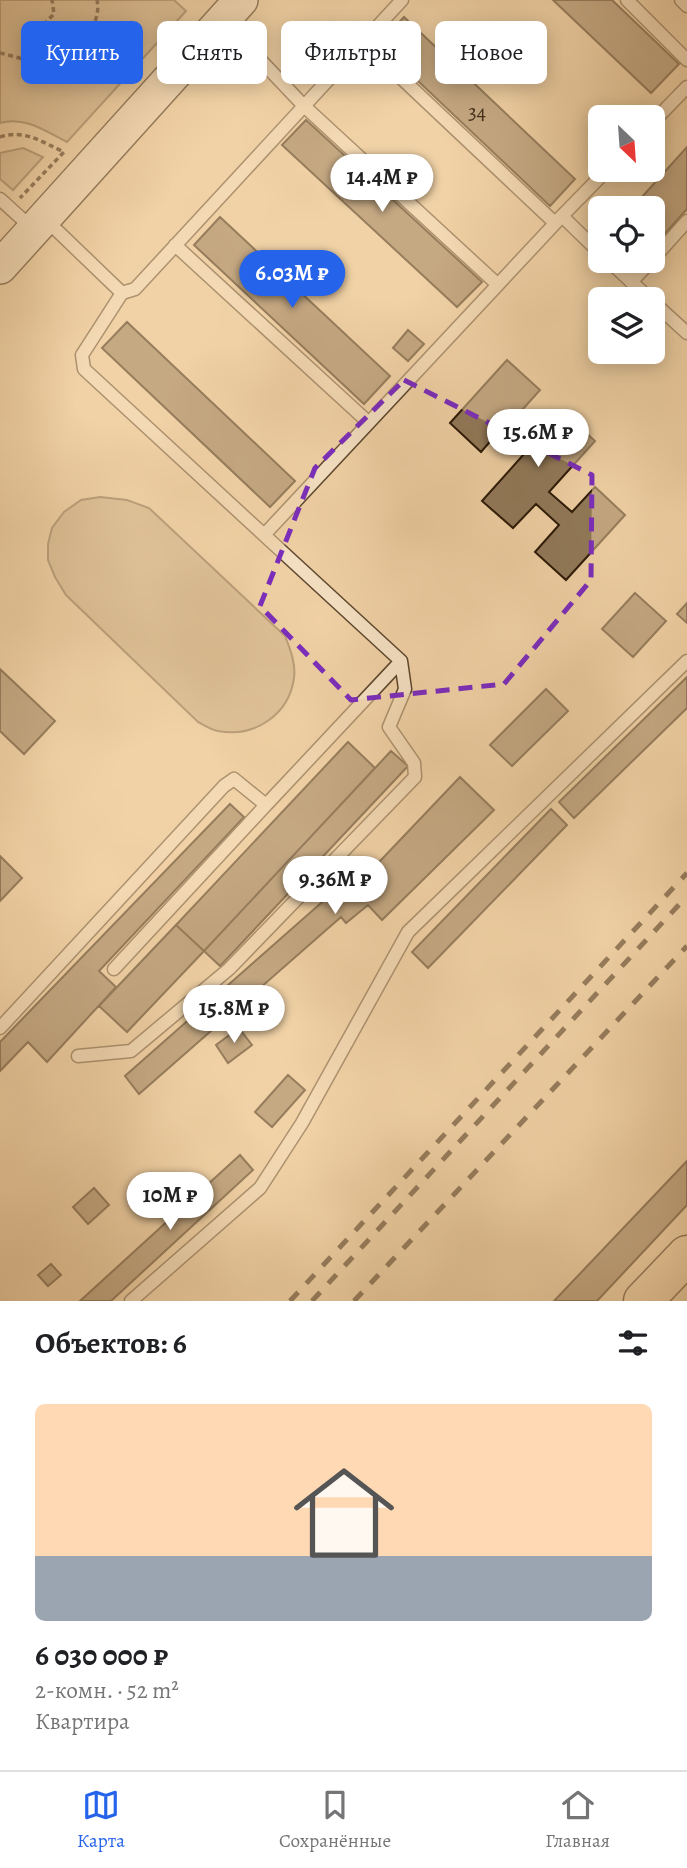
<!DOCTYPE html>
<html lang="ru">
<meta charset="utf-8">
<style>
body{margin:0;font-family:Alegreya,serif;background:#f6f6f6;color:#202124;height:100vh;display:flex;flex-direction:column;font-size:26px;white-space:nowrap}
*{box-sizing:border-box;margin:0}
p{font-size:23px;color:#757577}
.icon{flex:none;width:38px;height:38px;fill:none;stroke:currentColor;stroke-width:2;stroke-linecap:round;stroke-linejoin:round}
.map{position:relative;height:1301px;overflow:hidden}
.drawer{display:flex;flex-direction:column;background:#fff;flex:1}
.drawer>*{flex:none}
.hud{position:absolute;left:21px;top:21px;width:646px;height:63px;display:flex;gap:14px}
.needle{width:46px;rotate:155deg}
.tools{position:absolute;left:588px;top:105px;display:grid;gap:14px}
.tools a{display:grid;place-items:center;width:77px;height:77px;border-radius:10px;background:#fff;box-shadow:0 4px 18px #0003;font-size:35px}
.price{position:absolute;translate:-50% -60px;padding:0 16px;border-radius:24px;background:#fff;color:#222;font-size:23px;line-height:46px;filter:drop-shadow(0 2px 4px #0008)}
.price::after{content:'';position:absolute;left:50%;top:42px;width:21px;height:16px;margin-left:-10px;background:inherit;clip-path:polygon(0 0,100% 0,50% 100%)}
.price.active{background:#2563eb;color:#fff}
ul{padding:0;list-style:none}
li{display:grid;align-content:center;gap:14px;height:371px;padding:0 35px}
li span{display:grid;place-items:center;height:217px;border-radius:10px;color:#555}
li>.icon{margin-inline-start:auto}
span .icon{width:126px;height:126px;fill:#fffc;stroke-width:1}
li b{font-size:30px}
h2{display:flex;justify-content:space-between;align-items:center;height:84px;padding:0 35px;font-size:30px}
.pill{padding:0 24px;border-radius:10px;background:#fff;box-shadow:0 4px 18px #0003;font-size:24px;line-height:63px}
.pill.active{background:#2563eb;color:#fff}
.dock{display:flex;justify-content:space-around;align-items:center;height:98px;border-top:2px solid #e0e0e0;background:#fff;font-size:19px;color:#757577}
.dock a{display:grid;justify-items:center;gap:4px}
.dock .active{color:#2563eb}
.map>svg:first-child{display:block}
</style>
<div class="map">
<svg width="687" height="1301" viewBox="0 0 687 1301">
<rect width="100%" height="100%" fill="#f1d2a6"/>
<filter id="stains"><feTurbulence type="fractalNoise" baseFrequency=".00286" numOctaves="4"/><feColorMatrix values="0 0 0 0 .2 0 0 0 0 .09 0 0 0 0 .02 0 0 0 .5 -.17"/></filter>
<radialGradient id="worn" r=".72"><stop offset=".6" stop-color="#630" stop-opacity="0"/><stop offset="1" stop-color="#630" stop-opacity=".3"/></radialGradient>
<path fill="#cfb28b" stroke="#7c6548" stroke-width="2" d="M 0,0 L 174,0 L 186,11 L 67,142 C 45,131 25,116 0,123 Z
M 23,148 L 43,157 L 13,190 L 0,179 L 0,153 Z
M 100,497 L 127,500 L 149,508 L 285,636 C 290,649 296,663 294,678 C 289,715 254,738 218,731 C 211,730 204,725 198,722 L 66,595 L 55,577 L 48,560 L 48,544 L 52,528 L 64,512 L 81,500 Z"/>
<path fill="#917959" stroke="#2a1806" stroke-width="2" d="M 553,0 L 612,0 L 679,64 L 651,93 Z
M 404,17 L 575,179 L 550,206 L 379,44 Z
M 306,120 L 482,282 L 457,307 L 282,145 Z
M 687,147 L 687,209 L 653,247 L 653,208 L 632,208 Z
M 220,217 L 390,376 L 364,404 L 194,245 Z
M 127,322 L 295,481 L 270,507 L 102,348 Z
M 408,330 L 424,344 L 408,361 L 393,348 Z
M 507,360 L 540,390 L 522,410 L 546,431 L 563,412 L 595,441 L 549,492 L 572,512 L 595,487 L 625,515 L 566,580 L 535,552 L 559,525 L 536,504 L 513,528 L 482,501 L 532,445 L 507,422 L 481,452 L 450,423 Z
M 635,593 L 666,621 L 633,657 L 602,629 Z
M 687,603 L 687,623 L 677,614 Z
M 0,669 L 55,721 L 24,754 L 0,731 Z
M 687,677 L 687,708 L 574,818 L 559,802 Z
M 546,689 L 568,711 L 512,766 L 490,745 Z
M 348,742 L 375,768 L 204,951 L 176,925 Z
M 391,751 L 408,766 L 220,966 L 204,951 Z
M 460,777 L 494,810 L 382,920 L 368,905 L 346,923 L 341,917 L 139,1094 L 125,1076 L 355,873 L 362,880 Z
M 230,804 L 244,817 L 99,971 L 116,987 L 47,1062 L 28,1042 L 0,1071 L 0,1042 Z
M 551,809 L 567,825 L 428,968 L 412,952 Z
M 0,856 L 22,878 L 0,901 Z
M 176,925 L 204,951 L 127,1032 L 99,1006 Z
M 239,1028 L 252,1045 L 228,1063 L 216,1045 Z
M 288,1075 L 305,1090 L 272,1127 L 255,1112 Z
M 240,1155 L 253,1170 L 111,1301 L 80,1301 Z
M 687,1161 L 687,1205 L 597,1301 L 554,1301 Z
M 94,1188 L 109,1205 L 88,1224 L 73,1207 Z
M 51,1264 L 61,1275 L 48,1286 L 38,1275 Z"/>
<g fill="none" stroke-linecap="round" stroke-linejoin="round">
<defs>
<path id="service" d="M 402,0 L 135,289 L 122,293 L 82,355 L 84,369 L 264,535 L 562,216 L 600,253
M 627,0 L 687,60
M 681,0 L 687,6
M 228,16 L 251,50 L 304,106 L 497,284
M 363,42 L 555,223 L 607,170
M 653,122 L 687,87
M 0,199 L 33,229
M 44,218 L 122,293 L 128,291
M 175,245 L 368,422
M 653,259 L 687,221
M 609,261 L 650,299
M 631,282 L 651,261
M 653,302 L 687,333
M 114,969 L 266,805
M 0,1028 L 224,786 L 234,779 L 266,805 L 401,661
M 78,1056 L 131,1051 L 229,969 L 415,777 L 414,763 L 389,727 L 405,689 L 401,661 L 264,535
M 131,1301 L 260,1188 L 302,1123 L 408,932 L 687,661"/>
<path id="secondary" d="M 0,267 L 241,0"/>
<path id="trunk" d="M 643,1301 L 687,1255"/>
</defs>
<use href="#service" stroke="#5c462e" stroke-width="15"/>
<use href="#secondary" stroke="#2a1806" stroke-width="36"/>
<use href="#trunk" stroke="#2a1806" stroke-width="41"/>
<path stroke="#2a1806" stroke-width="3.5" stroke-dasharray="5 3.5" stroke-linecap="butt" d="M 0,53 C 22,58 50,69 72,59 C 80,56 84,45 88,37 C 94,24 100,14 97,0
M 44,61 L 33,44 L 41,27 L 54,14 L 52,0
M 0,137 C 24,129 42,142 64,152 L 20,198"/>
<use href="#service" stroke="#f6e2c5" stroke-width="12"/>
<use href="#secondary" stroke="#f6e2c5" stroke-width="33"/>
<use href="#trunk" stroke="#f1d2a6" stroke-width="38"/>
<path stroke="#2a1806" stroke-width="5" stroke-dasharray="12 12" stroke-linecap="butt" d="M 290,1301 L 687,873
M 312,1301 L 687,896
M 354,1301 L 687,946"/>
</g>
<path d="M0 0H687V1301H0ZM 404,380 L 592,475 L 591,580 L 504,684 L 351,700 L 260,606 L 315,468 Z" fill="#f1d2a6" fill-opacity=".55" fill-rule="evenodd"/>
<path fill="none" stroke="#7b2cbf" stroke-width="5" stroke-dasharray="14 9" stroke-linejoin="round" d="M 404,380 L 592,475 L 591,580 L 504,684 L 351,700 L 260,606 L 315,468 Z"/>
<g text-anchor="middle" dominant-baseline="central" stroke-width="6" stroke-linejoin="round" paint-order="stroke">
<g font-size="21" fill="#44301b">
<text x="477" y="112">34</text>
</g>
</g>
<rect width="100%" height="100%" filter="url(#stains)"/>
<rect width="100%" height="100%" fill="url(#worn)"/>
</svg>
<div class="tools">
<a><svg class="needle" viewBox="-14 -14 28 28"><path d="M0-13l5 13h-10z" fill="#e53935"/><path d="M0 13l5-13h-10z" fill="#757577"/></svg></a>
<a><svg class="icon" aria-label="locate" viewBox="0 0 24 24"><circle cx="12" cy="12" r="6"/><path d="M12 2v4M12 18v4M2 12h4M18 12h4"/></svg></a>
<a><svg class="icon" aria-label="layers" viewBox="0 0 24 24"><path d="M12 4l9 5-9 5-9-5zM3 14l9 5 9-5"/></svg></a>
</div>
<b class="price" style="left:382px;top:214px">14.4M ₽</b>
<b class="price active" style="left:292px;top:310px">6.03M ₽</b>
<b class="price" style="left:538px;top:469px">15.6M ₽</b>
<b class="price" style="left:335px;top:916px">9.36M ₽</b>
<b class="price" style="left:234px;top:1045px">15.8M ₽</b>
<b class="price" style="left:170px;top:1232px">10M ₽</b>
<div class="hud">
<a class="pill active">Купить</a>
<a class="pill">Снять</a>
<a class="pill">Фильтры</a>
<a class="pill">Новое</a>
</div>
</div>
<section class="drawer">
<h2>Объектов: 6<svg class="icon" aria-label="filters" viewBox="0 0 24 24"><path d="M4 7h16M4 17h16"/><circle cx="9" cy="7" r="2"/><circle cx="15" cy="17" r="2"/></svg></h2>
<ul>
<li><span style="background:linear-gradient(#ffd9b3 70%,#9aa5b1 0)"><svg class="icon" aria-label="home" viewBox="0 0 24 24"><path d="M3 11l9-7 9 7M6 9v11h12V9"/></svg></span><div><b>6 030 000 ₽</b><p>2-комн. · 52 m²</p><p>Квартира</p></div></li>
</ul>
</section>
<nav class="dock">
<a class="active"><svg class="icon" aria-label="map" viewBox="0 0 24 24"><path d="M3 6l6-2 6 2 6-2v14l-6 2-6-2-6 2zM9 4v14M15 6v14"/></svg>Карта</a>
<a><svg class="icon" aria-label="saved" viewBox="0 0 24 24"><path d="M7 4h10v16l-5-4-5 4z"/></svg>Сохранённые</a>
<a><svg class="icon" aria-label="home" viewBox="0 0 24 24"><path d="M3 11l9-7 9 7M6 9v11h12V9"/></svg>Главная</a>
</nav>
